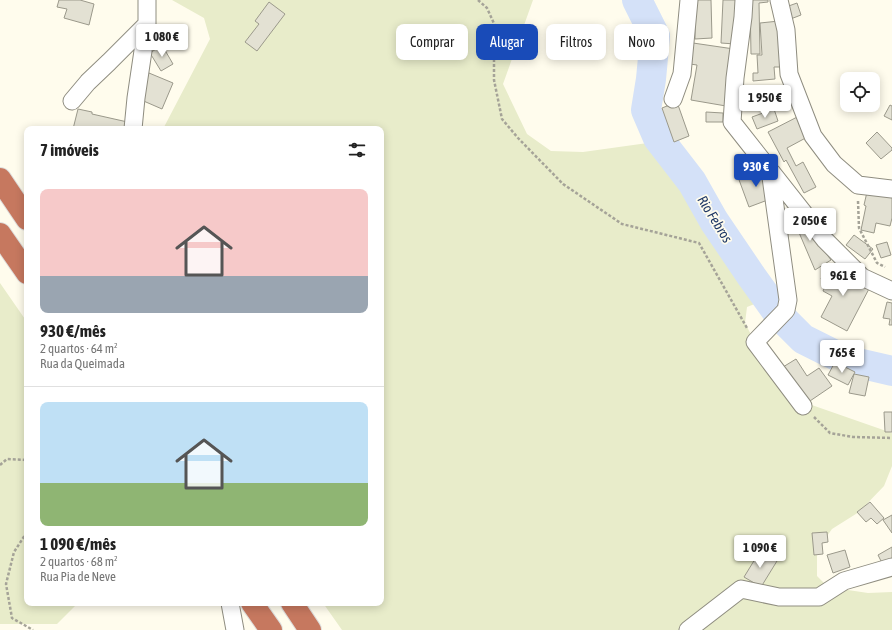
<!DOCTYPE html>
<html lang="pt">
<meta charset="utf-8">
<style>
body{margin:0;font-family:"Asap Condensed",sans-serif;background:#f6f6f6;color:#222;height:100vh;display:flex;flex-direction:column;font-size:15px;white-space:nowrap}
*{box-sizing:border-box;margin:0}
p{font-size:13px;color:#767676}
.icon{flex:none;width:22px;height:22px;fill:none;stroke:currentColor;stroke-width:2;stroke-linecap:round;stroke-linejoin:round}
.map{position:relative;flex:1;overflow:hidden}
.sheet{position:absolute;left:24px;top:126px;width:360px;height:480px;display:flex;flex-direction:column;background:#fff;border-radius:8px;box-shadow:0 2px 10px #0003}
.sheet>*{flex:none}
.guide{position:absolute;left:396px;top:24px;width:380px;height:36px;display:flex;gap:8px}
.buttons{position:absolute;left:840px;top:72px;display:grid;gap:8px}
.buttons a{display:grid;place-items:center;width:40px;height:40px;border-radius:8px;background:#fff;box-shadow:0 2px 10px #0003;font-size:20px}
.price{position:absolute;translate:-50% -34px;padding:0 9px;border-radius:4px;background:#fff;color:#222;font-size:13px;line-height:26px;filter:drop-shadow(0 1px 2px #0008)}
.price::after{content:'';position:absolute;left:50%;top:24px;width:12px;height:9px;margin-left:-6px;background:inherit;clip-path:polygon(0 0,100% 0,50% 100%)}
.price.on{background:#194bb8;color:#fff}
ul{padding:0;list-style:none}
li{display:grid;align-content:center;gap:8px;height:212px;padding:0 16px}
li+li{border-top:1px solid #e0e0e0}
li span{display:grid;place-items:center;height:124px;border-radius:8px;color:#555}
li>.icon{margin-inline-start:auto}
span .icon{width:72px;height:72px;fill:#fffc;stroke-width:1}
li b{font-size:17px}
h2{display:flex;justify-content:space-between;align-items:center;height:48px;padding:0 16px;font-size:17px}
.tag{padding:0 14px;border-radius:8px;background:#fff;box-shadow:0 2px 10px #0003;font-size:14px;line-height:36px}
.tag.on{background:#194bb8;color:#fff}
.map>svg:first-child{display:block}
</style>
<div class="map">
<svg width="892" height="630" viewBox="0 0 892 630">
<rect width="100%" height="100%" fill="#fffced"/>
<path fill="#e8ecca" d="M 172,0 L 533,0 L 503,84 L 527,134 L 551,151 L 583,152 L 662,141 L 715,213 L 780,294 L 747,307 L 745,323 L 762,356 L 806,403 L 892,433 L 892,466 L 884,486 L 859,512 L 832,529 L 817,550 L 817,576 L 828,587 L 868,593 L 892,592 L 892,630 L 342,630 L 323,603 L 381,603 L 381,129 L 163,129 L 210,39 L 204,18 Z
M 0,283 L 27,322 L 27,603 L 78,603 L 57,624 L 0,624 Z"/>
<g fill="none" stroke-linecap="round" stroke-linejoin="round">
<path stroke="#d4e1f8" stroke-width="30" d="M 637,0 L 655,36 L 651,79 L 646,110 L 658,138 L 692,182 L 714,221 L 752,277 L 780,316 L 803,339 L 845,360 L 892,371"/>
</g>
<path fill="#e3e1d3" stroke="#9b998b" d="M 59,0 L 80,0 L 94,4 L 89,25 L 64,18 L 67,9 L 57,7 Z
M 695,0 L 711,0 L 712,38 L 695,39 Z
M 723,0 L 737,0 L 735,44 L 721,43 Z
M 750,0 L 768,0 L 768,2 L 759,3 L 760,54 L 751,54 Z
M 269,2 L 285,14 L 257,51 L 245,42 L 259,24 L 255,21 Z
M 797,3 L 801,15 L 788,20 L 783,8 Z
M 779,21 L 783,67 L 774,67 L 775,79 L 753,81 L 753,73 L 758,73 L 757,55 L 762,55 L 760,23 Z
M 693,43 L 734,49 L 726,106 L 691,100 L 697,65 L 690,64 Z
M 162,45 L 173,64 L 161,71 L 150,53 Z
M 149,73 L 173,83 L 162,109 L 139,99 Z
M 677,102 L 689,136 L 674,142 L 662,108 Z
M 890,105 L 892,106 L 892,120 L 884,116 Z
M 78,109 L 92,112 L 92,114 L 132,123 L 131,129 L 73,129 Z
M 774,109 L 778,121 L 757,129 L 752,117 Z
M 706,112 L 723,113 L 723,122 L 706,122 Z
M 803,114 L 813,134 L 787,148 L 796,166 L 803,162 L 816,187 L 804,193 L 786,160 L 784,162 L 768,132 Z
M 877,132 L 892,148 L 892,150 L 881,159 L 866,143 Z
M 762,168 L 773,198 L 749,207 L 738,177 Z
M 867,192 L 892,197 L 892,218 L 890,226 L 876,223 L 874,233 L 861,230 L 866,206 L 864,205 Z
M 783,195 L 831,260 L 815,270 Z
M 854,235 L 873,249 L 865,259 L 846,245 Z
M 887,242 L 891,255 L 881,258 L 876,245 Z
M 829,264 L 871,285 L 847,331 L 821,317 L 832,296 L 823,291 L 827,282 L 821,279 Z
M 887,302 L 892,303 L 892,325 L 889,325 L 890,319 L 883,318 Z
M 796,359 L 807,376 L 819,368 L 832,386 L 807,403 L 783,367 Z
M 835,362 L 855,372 L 848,385 L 828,375 Z
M 854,374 L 869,377 L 865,396 L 849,393 Z
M 884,412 L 892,412 L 892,432 L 885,432 Z
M 870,502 L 884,518 L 877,524 L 871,518 L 866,522 L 857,512 Z
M 892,515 L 892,533 L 883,520 Z
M 827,532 L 828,542 L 822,543 L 823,554 L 814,555 L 812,533 Z
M 892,547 L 892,560 L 883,565 L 878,555 Z
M 845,550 L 850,567 L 833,573 L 827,555 Z
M 760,551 L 777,561 L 761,587 L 744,577 Z"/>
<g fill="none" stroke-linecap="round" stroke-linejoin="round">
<defs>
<path id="minor" d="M 744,0 L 743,17 L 735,78 L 732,122 L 825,240 L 862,277 L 892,291
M 779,0 L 786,30 L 789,74 L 813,136 L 834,164 L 858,185 L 892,189
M 673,99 L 682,74 L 689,0
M 72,101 L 88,82 L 109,62 L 147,24
M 133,129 L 136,98 L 147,24 L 147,0
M 770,170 L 788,300 L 786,310 L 755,342 L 803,406
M 230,603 L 235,630
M 688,630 L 741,589 L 779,597 L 819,597 L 844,581 L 892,567"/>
<path id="highway" d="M 0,179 L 27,219
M 0,234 L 27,273
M 252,603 L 271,630
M 292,603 L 310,630"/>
</defs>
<use href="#minor" stroke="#8f8d80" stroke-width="19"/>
<use href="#highway" stroke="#dededd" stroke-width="24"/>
<path stroke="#a5a398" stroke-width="2.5" stroke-dasharray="3 2" stroke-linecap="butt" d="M 478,0 L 487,8 L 496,28 L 494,51 L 494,80 L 502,119 L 518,138 L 563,184 L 622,224 L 699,243 L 747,328
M 858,201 L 859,228 L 877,263 L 885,267
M 814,417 L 830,433 L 853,437 L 892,438
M 0,465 L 7,459 L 27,460
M 27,532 L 14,552 L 6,584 L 12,618 L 33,630"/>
<use href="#minor" stroke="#fff" stroke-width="17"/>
<use href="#highway" stroke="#c6785f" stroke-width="22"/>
</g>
<g text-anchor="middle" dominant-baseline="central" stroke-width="3.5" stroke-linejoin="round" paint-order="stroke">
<g font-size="14" font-style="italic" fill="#1e3765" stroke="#fffced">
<text transform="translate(715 219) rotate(58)">Rio Febros</text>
</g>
</g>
</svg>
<div class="buttons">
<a><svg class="icon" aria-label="locate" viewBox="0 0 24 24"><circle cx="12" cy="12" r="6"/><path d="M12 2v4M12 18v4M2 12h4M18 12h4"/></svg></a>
</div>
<b class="price" style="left:162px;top:58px">1 080 €</b>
<b class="price" style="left:765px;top:119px">1 950 €</b>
<b class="price on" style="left:756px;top:188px">930 €</b>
<b class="price" style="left:810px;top:242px">2 050 €</b>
<b class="price" style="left:843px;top:297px">961 €</b>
<b class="price" style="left:842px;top:374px">765 €</b>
<b class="price" style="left:760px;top:569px">1 090 €</b>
<div class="guide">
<a class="tag">Comprar</a>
<a class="tag on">Alugar</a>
<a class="tag">Filtros</a>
<a class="tag">Novo</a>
</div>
<section class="sheet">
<h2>7 imóveis<svg class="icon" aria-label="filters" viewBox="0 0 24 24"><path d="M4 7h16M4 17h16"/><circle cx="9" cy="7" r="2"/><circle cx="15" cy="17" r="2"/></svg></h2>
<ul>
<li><span style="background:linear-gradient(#f6c9c9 70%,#9aa5b1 0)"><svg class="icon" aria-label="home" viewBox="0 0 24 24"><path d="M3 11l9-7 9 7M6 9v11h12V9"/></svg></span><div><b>930 €/mês</b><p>2 quartos · 64 m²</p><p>Rua da Queimada</p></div></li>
<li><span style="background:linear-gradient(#bfe0f5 65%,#8fb573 0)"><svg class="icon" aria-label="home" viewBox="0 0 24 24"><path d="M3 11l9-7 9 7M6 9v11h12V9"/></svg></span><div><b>1 090 €/mês</b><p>2 quartos · 68 m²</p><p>Rua Pia de Neve</p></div></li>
</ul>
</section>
</div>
